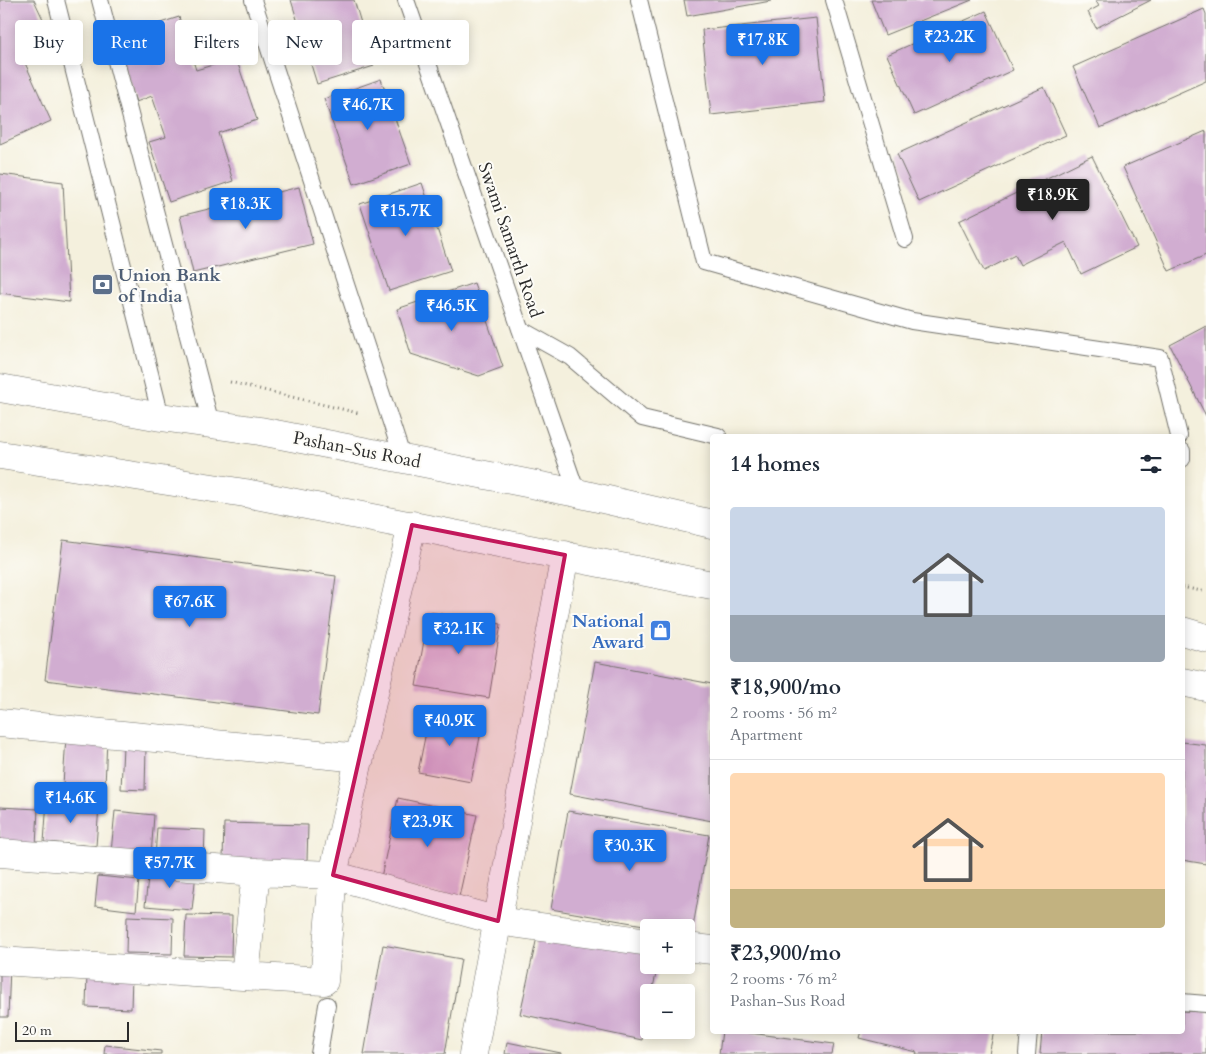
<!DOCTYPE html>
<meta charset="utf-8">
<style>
body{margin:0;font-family:Cardo,serif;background:#f6f6f7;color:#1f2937;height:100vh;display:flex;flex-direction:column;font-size:19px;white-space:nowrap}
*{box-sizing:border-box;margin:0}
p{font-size:16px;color:#747a83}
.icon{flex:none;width:28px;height:28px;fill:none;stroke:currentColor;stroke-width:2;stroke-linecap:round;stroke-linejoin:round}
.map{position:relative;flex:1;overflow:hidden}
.sheet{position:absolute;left:710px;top:434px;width:475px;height:600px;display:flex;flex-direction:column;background:#fff;border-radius:5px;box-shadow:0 2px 12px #0003}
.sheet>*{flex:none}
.guide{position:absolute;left:15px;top:20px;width:475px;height:45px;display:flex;gap:10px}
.buttons{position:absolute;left:640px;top:919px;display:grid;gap:10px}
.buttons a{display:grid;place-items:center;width:55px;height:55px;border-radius:5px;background:#fff;box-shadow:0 2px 12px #0003;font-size:25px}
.scale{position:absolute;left:15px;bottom:12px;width:114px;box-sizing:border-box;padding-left:5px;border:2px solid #2b2b2b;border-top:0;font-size:14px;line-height:18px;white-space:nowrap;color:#2b2b2b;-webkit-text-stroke:4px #fdfcf7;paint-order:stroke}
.price{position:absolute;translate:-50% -42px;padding:0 11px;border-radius:5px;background:#1a73e8;color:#fff;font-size:16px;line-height:32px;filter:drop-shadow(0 1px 2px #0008)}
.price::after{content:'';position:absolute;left:50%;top:30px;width:15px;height:11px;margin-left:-8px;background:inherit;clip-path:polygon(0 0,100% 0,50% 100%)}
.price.active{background:#222;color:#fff}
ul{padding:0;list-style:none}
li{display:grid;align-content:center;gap:10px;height:265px;padding:0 20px}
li+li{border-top:1px solid #e0e1e3}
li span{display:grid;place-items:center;height:155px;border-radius:5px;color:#555}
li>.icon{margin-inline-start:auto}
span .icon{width:90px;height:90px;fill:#fffc;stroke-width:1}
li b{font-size:21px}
h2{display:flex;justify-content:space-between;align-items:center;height:60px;padding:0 20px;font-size:21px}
.chip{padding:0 18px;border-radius:5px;background:#fff;box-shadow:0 2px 12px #0003;font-size:18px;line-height:45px}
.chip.active{background:#1a73e8;color:#fff}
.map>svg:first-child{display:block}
</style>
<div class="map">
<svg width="1206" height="1054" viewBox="0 0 1206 1054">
<rect width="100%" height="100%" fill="#fdfcf7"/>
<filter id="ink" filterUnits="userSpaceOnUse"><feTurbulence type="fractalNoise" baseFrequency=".02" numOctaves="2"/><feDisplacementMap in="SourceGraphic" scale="10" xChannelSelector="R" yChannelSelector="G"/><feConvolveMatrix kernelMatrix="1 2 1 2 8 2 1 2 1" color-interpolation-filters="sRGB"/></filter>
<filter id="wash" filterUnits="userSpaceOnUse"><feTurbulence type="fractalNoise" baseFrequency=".0096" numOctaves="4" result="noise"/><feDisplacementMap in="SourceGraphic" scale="20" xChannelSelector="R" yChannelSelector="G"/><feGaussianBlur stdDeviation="1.12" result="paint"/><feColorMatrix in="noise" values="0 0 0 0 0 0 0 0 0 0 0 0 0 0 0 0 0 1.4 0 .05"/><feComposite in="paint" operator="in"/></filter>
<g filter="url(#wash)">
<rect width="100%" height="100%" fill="#f4f0dd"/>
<g id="blocks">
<path fill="#d1add1" d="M 0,0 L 34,0 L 57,49 L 25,63 L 51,121 L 0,144 Z
M 291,0 L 354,0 L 374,66 L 317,84 Z
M 684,0 L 771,0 L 771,1 L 687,16 Z
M 871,0 L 972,0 L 885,35 Z
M 1095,0 L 1151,0 L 1096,28 L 1088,12 L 1099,6 Z
M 1204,9 L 1206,14 L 1206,81 L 1100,128 L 1073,67 Z
M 986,11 L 1013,70 L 914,115 L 887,55 Z
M 179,17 L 196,70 L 236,58 L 257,120 L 218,133 L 233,181 L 169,202 L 149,142 L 166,137 L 152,96 L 136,102 L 114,38 Z
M 816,18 L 825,102 L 711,115 L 702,30 Z
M 381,79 L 411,164 L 354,184 L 324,99 Z
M 1044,87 L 1066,135 L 919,202 L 897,154 Z
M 1206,131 L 1206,255 L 1169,271 L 1123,167 Z
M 1092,156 L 1137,247 L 1081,274 L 1066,242 L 1020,265 L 1015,255 L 984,271 L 959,221 Z
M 0,174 L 63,182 L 69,302 L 0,293 Z
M 422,183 L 451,271 L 389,291 L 360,204 Z
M 299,187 L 313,244 L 193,273 L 180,216 Z
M 474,283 L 503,367 L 479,376 L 411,354 L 397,309 Z
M 1206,326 L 1206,416 L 1170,345 Z
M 63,540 L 336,576 L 318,715 L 45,680 Z
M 429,612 L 501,624 L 489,698 L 416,686 Z
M 595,662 L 712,684 L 712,821 L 570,794 Z
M 430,712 L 483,722 L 471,782 L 418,772 Z
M 66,736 L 107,738 L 105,787 L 63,785 Z
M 1182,742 L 1206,745 L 1206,864 L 1182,860 Z
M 123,746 L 146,748 L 145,790 L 121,789 Z
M 398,798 L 477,815 L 459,897 L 380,882 Z
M 47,801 L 99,806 L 96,846 L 44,842 Z
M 0,807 L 38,809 L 36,846 L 0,843 Z
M 115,811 L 154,815 L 151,856 L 111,852 Z
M 568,811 L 709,835 L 692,933 L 686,932 L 686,928 L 661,928 L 551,909 Z
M 224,823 L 308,825 L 307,861 L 223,859 Z
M 157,828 L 205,830 L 204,861 L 155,858 Z
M 149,869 L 196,873 L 192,910 L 145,906 Z
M 98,876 L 139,880 L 136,911 L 95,906 Z
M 186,915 L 232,916 L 231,957 L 184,956 Z
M 127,916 L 173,918 L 172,954 L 126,953 Z
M 539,928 L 649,951 L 649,965 L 658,965 L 652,992 L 649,992 L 649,1007 L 642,1040 L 520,1014 Z
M 383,945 L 461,959 L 445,1054 L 364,1054 Z
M 0,967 L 10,967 L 8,1017 L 0,1017 Z
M 87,973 L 132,975 L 131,1009 L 86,1007 Z
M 1182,1011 L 1206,1012 L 1206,1054 L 1040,1054 L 1042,1031 L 1182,1031 Z
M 722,1031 L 735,1031 L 834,1044 L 832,1054 L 719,1054 Z
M 861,1031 L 994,1031 L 989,1054 L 916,1054 L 917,1052 L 859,1038 Z
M 507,1042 L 561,1053 L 561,1054 L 505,1054 Z
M 105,1045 L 161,1051 L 161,1054 L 104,1054 Z"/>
</g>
</g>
<g filter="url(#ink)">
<use href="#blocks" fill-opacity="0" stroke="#717069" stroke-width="1"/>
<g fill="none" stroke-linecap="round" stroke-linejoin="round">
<defs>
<path id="service" d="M 56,0 L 161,417
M 100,0 L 211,424
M 253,0 L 403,459
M 406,0 L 577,493
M 639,0 L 704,262 L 912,321 L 1160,358 L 1179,436
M 834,0 L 905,239
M 520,329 L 570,357 L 642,418 L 718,436
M 1182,451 L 1182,459
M 1182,1002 L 1206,1004
M 319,1054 L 327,1005
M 1027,1054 L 1029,1031"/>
<path id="minor" d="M 0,723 L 360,758
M 0,853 L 256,872 L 333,875 L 498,921 L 649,942
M 686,947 L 712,950
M 0,961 L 324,981 L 333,875 L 412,525
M 245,976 L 256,872
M 473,1054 L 565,555"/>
<path id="secondary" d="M 0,388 L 161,417 L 260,431 L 577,493 L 712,524
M 0,455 L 245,493 L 712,585
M 1182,631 L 1206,638
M 1182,682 L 1206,687"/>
</defs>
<use href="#service" stroke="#717069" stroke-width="18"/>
<use href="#minor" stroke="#717069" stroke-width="29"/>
<use href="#secondary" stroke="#717069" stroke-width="29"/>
<path stroke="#717069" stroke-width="3" stroke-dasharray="1 4" stroke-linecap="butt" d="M 230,382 L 358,413
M 1182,587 L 1206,592"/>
<use href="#service" stroke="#fff" stroke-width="16"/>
<use href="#minor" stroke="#fff" stroke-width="28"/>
<use href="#secondary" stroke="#fff" stroke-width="28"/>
</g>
</g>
<path fill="#c2185b" fill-opacity="0.2" stroke="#c2185b" stroke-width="4" stroke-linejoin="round" d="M 412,525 L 565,555 L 498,921 L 333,875 Z"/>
<defs>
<symbol id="bank-square" viewBox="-11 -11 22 22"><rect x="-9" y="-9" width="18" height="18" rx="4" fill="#5c6f8a" stroke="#fdfcf7"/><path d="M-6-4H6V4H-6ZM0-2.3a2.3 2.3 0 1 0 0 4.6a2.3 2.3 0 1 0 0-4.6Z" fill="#fff"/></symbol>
<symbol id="shop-square" viewBox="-11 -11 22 22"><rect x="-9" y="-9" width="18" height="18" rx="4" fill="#3f7fe0" stroke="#fdfcf7"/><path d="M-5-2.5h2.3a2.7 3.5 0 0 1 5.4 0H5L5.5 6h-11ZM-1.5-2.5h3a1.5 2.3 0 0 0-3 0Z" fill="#fff"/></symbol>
</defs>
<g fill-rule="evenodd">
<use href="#bank-square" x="90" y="272" width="25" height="25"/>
<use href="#shop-square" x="648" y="618" width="25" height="25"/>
</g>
<g text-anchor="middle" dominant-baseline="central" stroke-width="4" stroke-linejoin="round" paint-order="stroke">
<g font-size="18" fill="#2b2b2b" stroke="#fdfcf7">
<text transform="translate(510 240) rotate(71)">Swami Samarth Road</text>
<text transform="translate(357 450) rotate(11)">Pashan-Sus Road</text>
</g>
<g font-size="18" font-weight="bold" fill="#4e5e75" stroke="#fdfcf7" text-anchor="start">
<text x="118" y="275">Union Bank<tspan x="118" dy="21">of India</tspan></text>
</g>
<g font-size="18" font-weight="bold" fill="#366cbe" stroke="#fdfcf7" text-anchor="end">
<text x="644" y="621">National<tspan x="644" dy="21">Award</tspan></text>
</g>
</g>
</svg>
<div class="buttons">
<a>+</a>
<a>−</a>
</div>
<div class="scale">20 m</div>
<b class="price" style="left:950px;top:63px">₹23.2K</b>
<b class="price" style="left:763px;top:66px">₹17.8K</b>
<b class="price" style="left:368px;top:131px">₹46.7K</b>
<b class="price active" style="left:1053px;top:221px">₹18.9K</b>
<b class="price" style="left:246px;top:230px">₹18.3K</b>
<b class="price" style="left:406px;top:237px">₹15.7K</b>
<b class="price" style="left:452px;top:332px">₹46.5K</b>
<b class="price" style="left:190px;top:628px">₹67.6K</b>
<b class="price" style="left:459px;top:655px">₹32.1K</b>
<b class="price" style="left:450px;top:747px">₹40.9K</b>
<b class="price" style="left:71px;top:824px">₹14.6K</b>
<b class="price" style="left:428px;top:848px">₹23.9K</b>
<b class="price" style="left:630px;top:872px">₹30.3K</b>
<b class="price" style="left:170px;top:889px">₹57.7K</b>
<div class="guide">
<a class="chip">Buy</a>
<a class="chip active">Rent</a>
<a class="chip">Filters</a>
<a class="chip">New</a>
<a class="chip">Apartment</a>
</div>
<section class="sheet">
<h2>14 homes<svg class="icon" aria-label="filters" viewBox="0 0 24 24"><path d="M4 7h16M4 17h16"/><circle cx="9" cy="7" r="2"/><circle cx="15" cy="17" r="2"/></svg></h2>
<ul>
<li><span style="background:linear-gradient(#c9d6e8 70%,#9aa5b1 0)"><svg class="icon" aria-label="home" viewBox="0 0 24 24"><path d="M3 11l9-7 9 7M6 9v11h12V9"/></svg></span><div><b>₹18,900/mo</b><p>2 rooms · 56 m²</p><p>Apartment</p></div></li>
<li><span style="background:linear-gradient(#ffd9b3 75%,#c2b280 0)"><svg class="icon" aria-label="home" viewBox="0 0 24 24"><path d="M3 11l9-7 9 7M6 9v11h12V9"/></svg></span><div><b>₹23,900/mo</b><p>2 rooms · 76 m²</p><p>Pashan-Sus Road</p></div></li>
</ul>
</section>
</div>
